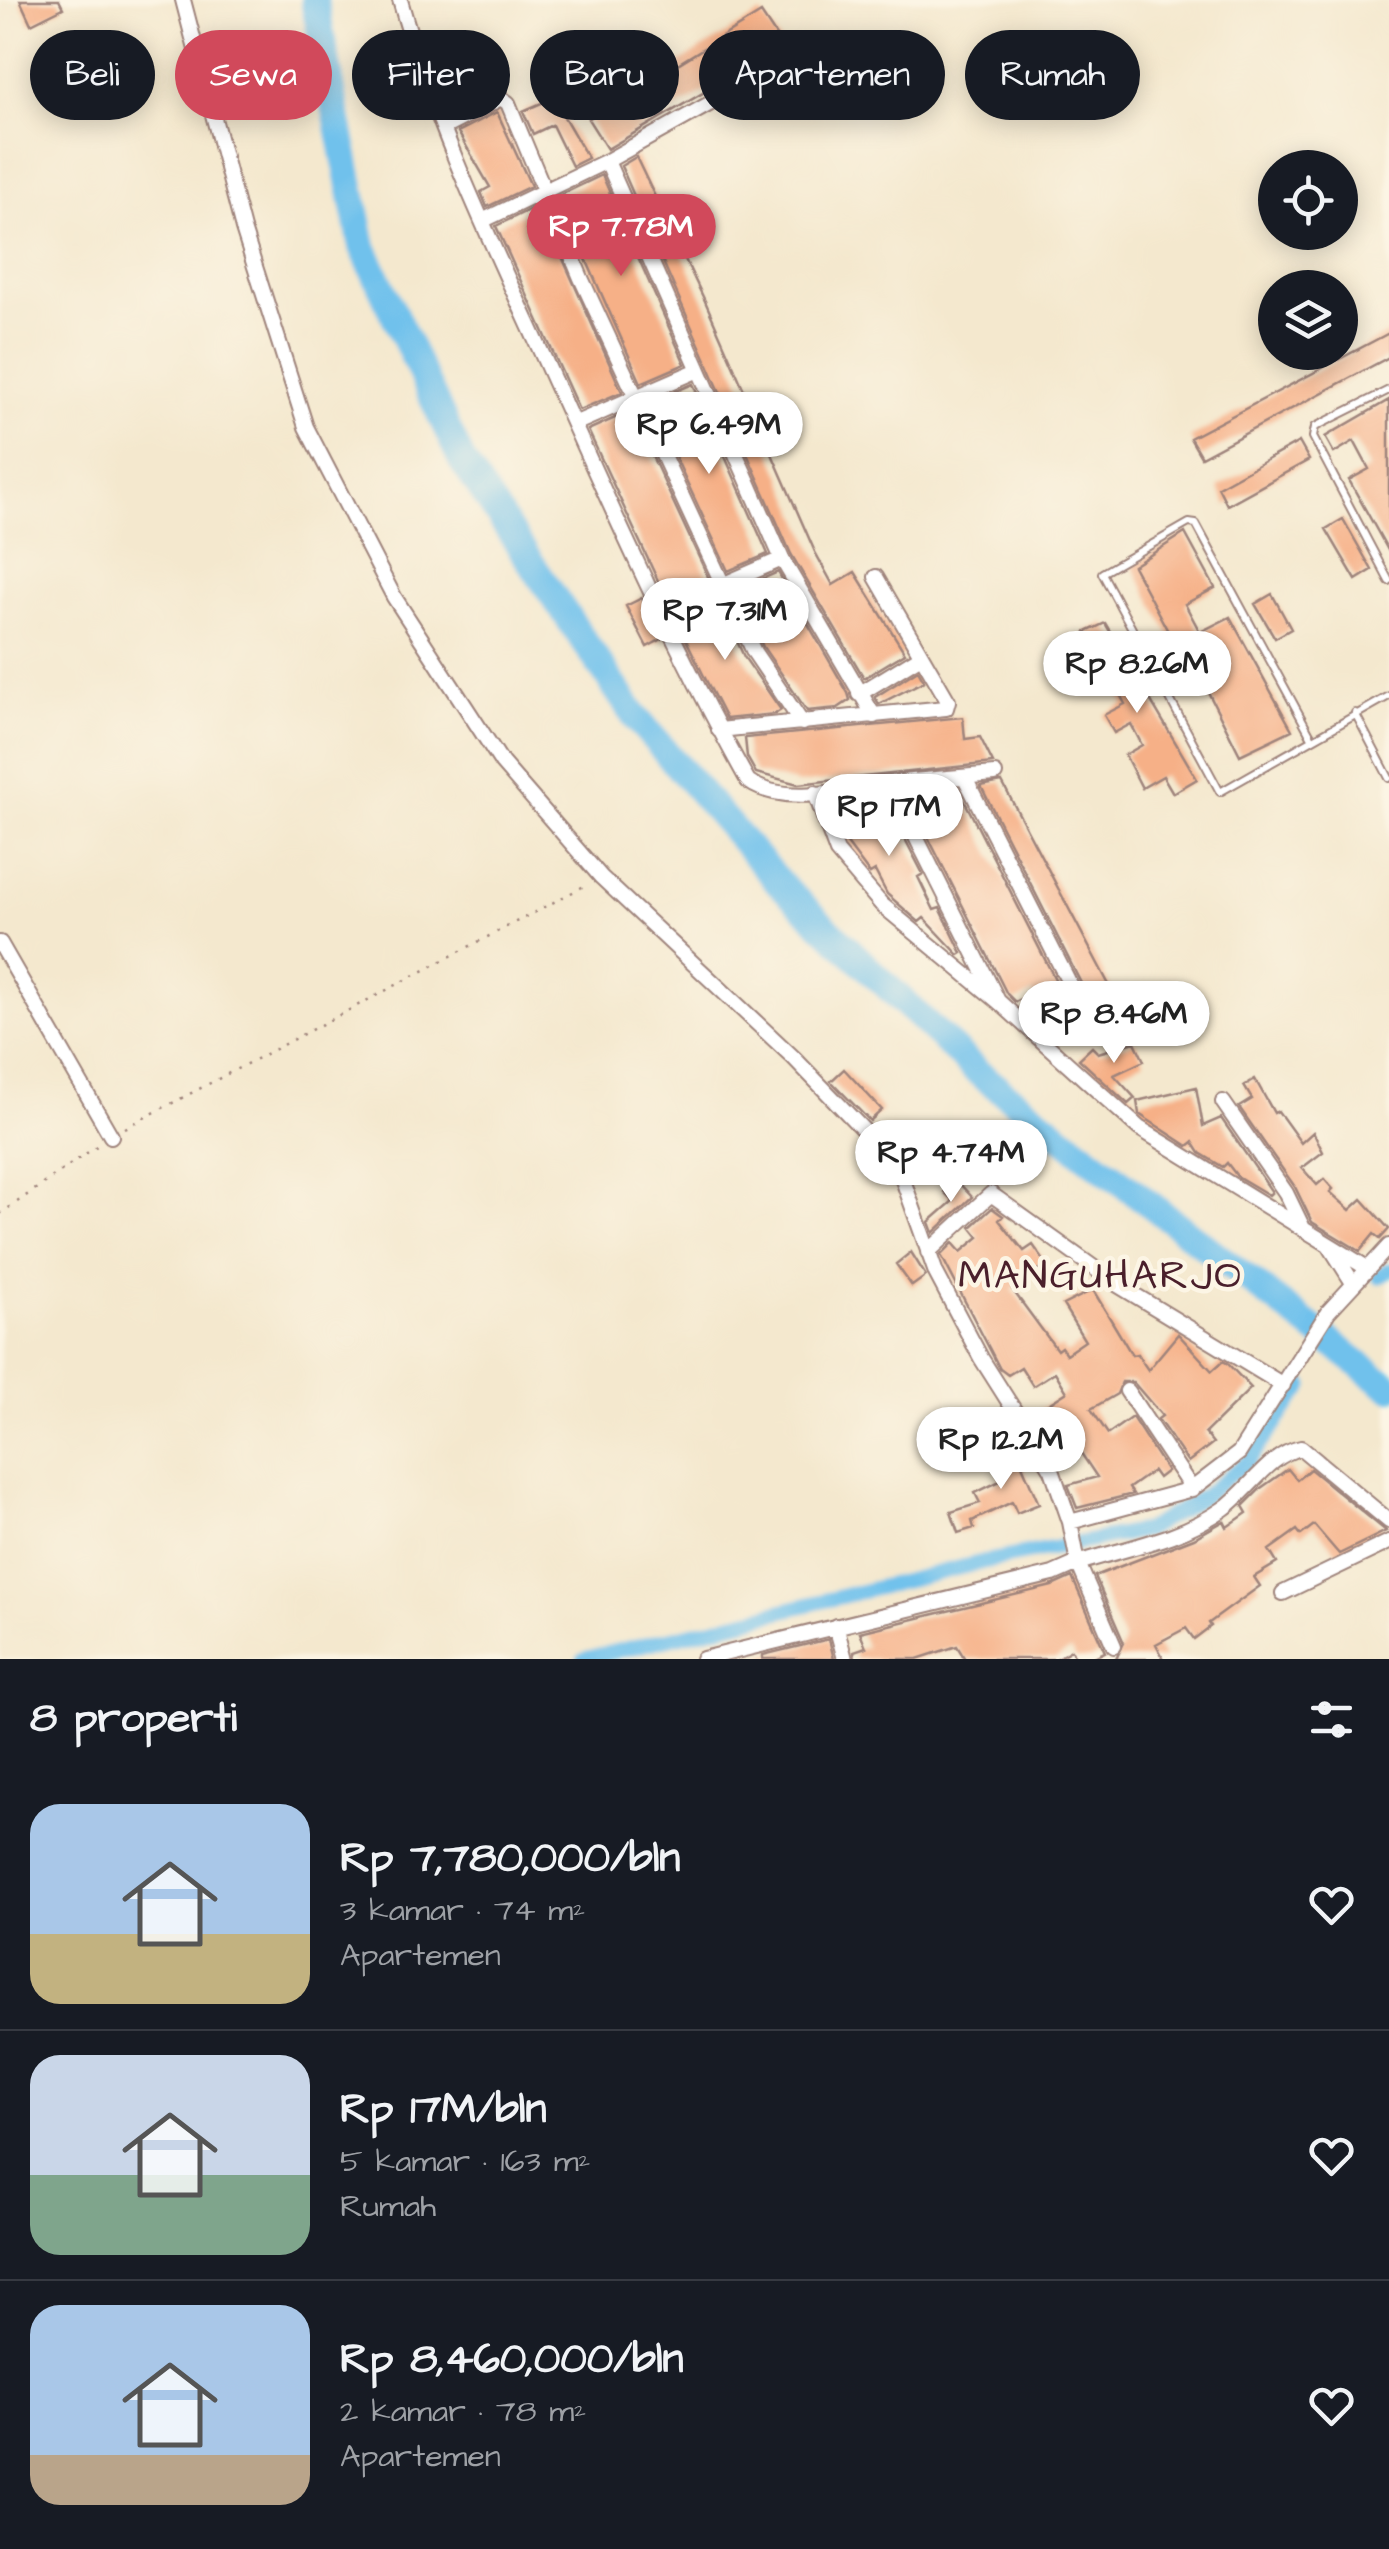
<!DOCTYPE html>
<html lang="id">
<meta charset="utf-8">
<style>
body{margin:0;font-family:"Architects Daughter",sans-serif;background:#20242c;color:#f1f3f6;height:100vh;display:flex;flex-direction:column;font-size:38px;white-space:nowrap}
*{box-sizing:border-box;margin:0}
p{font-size:32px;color:#9ea1a6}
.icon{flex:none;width:55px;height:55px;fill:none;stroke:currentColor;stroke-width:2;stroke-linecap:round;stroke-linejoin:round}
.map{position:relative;height:1659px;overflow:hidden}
.sheet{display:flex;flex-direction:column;background:#171b24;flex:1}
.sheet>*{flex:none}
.hud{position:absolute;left:30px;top:30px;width:1330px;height:90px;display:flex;gap:20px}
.buttons{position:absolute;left:1258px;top:150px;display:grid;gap:20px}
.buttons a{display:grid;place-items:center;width:100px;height:100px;border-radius:50%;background:#171b24;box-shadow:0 5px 25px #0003;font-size:50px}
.price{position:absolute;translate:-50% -85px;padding:0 22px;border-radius:35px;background:#fff;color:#222;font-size:32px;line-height:65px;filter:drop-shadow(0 2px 5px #0008)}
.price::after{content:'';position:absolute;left:50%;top:60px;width:30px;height:22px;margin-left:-15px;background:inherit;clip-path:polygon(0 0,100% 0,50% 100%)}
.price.current{background:#d1495b;color:#fff}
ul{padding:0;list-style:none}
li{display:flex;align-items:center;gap:30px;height:250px;padding:0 30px}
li+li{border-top:2px solid #363941}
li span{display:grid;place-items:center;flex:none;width:280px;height:200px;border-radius:30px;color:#555}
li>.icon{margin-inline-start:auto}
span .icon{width:120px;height:120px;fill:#fffc;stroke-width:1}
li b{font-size:42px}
h2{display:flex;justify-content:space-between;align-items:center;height:120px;padding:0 30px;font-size:42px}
.tag{padding:0 35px;border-radius:45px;background:#171b24;box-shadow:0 5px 25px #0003;font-size:35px;line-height:90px}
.tag.current{background:#d1495b;color:#fff}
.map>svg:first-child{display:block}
</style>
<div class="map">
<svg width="1389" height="1659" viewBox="0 0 1389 1659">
<rect width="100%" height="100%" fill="#fcf5e5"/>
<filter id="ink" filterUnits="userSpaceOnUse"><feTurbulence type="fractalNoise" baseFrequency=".01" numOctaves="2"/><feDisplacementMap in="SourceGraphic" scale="20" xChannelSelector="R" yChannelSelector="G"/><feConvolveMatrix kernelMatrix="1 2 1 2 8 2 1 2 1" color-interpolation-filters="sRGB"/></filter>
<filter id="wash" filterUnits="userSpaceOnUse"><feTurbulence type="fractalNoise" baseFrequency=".0048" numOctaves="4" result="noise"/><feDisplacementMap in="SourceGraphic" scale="40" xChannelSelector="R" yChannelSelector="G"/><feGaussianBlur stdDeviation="2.25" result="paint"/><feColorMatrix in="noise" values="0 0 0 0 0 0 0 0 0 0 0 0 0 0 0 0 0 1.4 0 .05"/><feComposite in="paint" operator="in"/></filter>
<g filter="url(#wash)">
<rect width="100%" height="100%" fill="#f4e8ce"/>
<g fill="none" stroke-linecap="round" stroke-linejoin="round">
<path stroke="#70c1ec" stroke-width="15" d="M 1379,1277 L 1389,1270
M 584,1659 L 983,1562 L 1146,1530 L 1204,1496 L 1248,1461 L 1303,1386"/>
<path stroke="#70c1ec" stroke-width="28" d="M 314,0 L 363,247 L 462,461 L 636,718 L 780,884 L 976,1071 L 1389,1387"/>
</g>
<g id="blocks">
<path fill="#f6b087" d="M 20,0 L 59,0 L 63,8 L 31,24 Z
M 761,13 L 783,46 L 607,149 L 588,119 Z
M 487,58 L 496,89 L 479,97 L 470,63 Z
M 553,98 L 588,158 L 572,166 L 552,125 L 533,134 L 523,111 Z
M 497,112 L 531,186 L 487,207 L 481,192 L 490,187 L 458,132 Z
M 636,157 L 705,301 L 815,552 L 833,585 L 855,572 L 905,653 L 864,678 L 791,554 L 621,166 Z
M 602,175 L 685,364 L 641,383 L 558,196 Z
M 539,205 L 622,392 L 579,410 L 496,226 Z
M 1389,333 L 1389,357 L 1201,457 L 1190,438 Z
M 693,384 L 768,554 L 728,571 L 650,402 Z
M 1389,400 L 1389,552 L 1349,480 L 1369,469 L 1354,441 L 1334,453 L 1325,437 Z
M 631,411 L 709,579 L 666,598 L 588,430 Z
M 1299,442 L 1309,460 L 1227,505 L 1218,487 Z
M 1343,519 L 1372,570 L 1356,580 L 1326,529 Z
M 1185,533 L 1215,588 L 1185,604 L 1200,632 L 1230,617 L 1292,730 L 1240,755 L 1205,686 L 1199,689 L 1133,566 Z
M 778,572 L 848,693 L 850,700 L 838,708 L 807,711 L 763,647 L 737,590 Z
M 1272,594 L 1291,629 L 1275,638 L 1255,604 Z
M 642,598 L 662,639 L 647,647 L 626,606 Z
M 718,598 L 744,657 L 781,710 L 775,714 L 726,719 L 703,674 L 675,617 Z
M 1105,623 L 1197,779 L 1173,793 L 1163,776 L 1142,788 L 1125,755 L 1142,745 L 1131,724 L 1114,733 L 1104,715 L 1125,704 L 1112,680 L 1092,692 L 1080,669 L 1100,658 L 1086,632 Z
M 918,670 L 924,681 L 879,704 L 875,697 Z
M 963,717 L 965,739 L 980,737 L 993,763 L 798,784 L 756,773 L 747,757 L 745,738 Z
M 1002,782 L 1117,1000 L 1092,1013 L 1087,995 L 981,786 Z
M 958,788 L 1062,993 L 1039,1005 L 1033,993 L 1015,1002 L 1007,994 L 906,793 Z
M 877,796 L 884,808 L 888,806 L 923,874 L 918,877 L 934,910 L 940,908 L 962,953 L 959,955 L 924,918 L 919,922 L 887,894 L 875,871 L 870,874 L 843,838 L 831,806 Z
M 1135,1042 L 1144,1061 L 1114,1075 L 1135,1098 L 1128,1104 L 1079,1059 L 1092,1047 L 1098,1053 Z
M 844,1069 L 882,1110 L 870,1121 L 831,1081 Z
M 1255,1079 L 1274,1113 L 1278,1111 L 1301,1143 L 1313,1132 L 1323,1152 L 1302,1168 L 1317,1185 L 1324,1179 L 1333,1189 L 1330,1192 L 1350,1210 L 1362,1199 L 1389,1229 L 1380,1239 L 1374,1234 L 1360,1251 L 1312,1222 L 1295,1187 L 1239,1107 L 1252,1099 L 1244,1086 Z
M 1196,1087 L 1203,1126 L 1221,1118 L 1272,1192 L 1269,1195 L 1237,1176 L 1227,1163 L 1223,1167 L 1200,1153 L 1193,1142 L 1188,1146 L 1139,1114 L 1137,1101 Z
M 956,1180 L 972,1197 L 933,1233 L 929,1222 L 953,1201 L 944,1192 Z
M 992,1208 L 1003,1216 L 999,1220 L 1024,1251 L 1033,1245 L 1047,1265 L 1012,1289 L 1057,1350 L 1061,1347 L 1066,1354 L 1085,1341 L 1063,1305 L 1093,1290 L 1132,1355 L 1137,1354 L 1148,1370 L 1178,1334 L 1212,1371 L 1223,1361 L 1228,1364 L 1251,1388 L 1205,1433 L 1213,1443 L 1188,1462 L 1158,1419 L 1162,1416 L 1133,1382 L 1122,1382 L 1117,1394 L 1091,1409 L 1108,1434 L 1132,1417 L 1167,1471 L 1158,1478 L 1153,1471 L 1129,1488 L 1133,1494 L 1077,1508 L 1068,1485 L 1097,1477 L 1063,1426 L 1047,1436 L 1033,1414 L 1067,1392 L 1055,1372 L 1033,1386 L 1021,1367 L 1008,1375 L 1000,1369 L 941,1255 L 953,1243 L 961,1252 L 979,1237 L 971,1227 Z
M 911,1252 L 926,1276 L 912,1286 L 896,1264 Z
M 1026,1449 L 1032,1462 L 1022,1465 L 1039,1504 L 1017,1513 L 1012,1502 L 972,1521 L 974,1528 L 958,1533 L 951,1512 L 980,1503 L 975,1493 L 1002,1480 L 995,1459 Z
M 1288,1469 L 1297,1480 L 1310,1469 L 1386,1531 L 1339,1554 L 1314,1525 L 1301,1535 L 1297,1530 L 1269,1550 L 1277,1563 L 1254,1577 L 1260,1586 L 1209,1623 L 1211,1626 L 1194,1639 L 1186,1628 L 1156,1644 L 1164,1659 L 1116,1659 L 1124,1643 L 1095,1576 L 1194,1538 L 1224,1521 L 1227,1527 L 1247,1513 L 1243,1506 L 1261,1488 Z
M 1072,1577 L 1105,1652 L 1090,1659 L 1076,1659 L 1071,1650 L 1056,1659 L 965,1659 L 957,1646 L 917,1659 L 855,1659 L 854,1651 L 866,1647 L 860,1632 L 1052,1586 Z
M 829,1639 L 834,1659 L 763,1659 L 763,1655 Z"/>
</g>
</g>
<g filter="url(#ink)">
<use href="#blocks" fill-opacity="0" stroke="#9f847c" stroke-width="2.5"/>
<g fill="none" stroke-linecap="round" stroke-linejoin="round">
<defs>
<path id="lane" d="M 1389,390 L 1315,427 L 1313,437 L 1389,581
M 1355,713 L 1389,778
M 1311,736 L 1196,524 L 1189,523 L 1102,573 L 1220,792 L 1389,696"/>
<path id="street" d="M 183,0 L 243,229 L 306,427 L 394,597 L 502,763 L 601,877 L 794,1058 L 873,1140 L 903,1180 L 936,1273 L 981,1358 L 1052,1470 L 1070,1522
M 400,0 C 435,126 493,246 547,365 C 610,505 673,647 748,781 C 784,807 848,789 889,783 L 998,1001
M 415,44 L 471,113
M 445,127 L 501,98 L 508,103 L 581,278 L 754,652 L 802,723
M 607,161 L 782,559 L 874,716
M 482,221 L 607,161 L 781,64
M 574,424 L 696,371
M 662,611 L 782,559
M 859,694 L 921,656
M 719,730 L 946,708 L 948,701 L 876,577
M 965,778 L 1078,1000 L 1077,1013 L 1052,1027 L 1032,1032
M 889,783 L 995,774
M 815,793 L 837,852 L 882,905 L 998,1001 L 1139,1128 L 1367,1268
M 0,943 L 111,1136
M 1223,1102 L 1286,1193 L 1302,1226
M 1329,1245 L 1353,1283
M 928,1252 L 991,1194 L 1118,1285 L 1283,1385
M 1127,1391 L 1192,1489
M 1283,1593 L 1389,1542
M 836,1626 L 845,1659
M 1114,1646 L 1078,1563 C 1126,1548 1181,1539 1223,1509 C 1249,1491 1269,1454 1301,1448 L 1389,1521
M 703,1659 L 1053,1574 L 1078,1563 L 1070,1522 L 1192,1489 L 1239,1453 L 1328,1312 L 1389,1246"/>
</defs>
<use href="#lane" stroke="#9f847c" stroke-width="10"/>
<use href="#street" stroke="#9f847c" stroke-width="18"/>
<path stroke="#9f847c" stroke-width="2.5" stroke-dasharray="2.5 8" stroke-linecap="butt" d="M 125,1128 L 586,885
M 0,1214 L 101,1143"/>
<use href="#lane" stroke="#fff" stroke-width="6"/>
<use href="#street" stroke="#fff" stroke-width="14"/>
</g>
</g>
<g text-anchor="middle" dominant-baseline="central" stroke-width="9" stroke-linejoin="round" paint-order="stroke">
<g font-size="40" letter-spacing="2.5" fill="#4a1f2b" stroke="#fcf5e5">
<text x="1101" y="1276">MANGUHARJO</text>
</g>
</g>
</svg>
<div class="buttons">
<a><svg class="icon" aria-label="locate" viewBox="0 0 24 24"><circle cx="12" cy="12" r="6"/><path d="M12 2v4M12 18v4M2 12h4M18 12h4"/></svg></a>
<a><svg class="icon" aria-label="layers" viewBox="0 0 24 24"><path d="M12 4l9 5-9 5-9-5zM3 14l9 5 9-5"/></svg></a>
</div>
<b class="price current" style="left:621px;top:279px">Rp 7.78M</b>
<b class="price" style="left:709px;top:477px">Rp 6.49M</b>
<b class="price" style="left:725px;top:663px">Rp 7.31M</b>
<b class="price" style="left:1137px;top:716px">Rp 8.26M</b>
<b class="price" style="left:889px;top:859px">Rp 17M</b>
<b class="price" style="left:1114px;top:1066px">Rp 8.46M</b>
<b class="price" style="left:951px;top:1205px">Rp 4.74M</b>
<b class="price" style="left:1001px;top:1492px">Rp 12.2M</b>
<div class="hud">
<a class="tag">Beli</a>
<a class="tag current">Sewa</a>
<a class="tag">Filter</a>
<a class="tag">Baru</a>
<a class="tag">Apartemen</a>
<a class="tag">Rumah</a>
</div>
</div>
<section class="sheet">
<h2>8 properti<svg class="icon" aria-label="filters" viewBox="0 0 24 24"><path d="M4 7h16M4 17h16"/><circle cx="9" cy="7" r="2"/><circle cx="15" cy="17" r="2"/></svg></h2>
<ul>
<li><span style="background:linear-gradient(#a9c7e8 65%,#c2b280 0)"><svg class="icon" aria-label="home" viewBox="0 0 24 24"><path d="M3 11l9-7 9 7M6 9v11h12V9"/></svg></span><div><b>Rp 7,780,000/bln</b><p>3 kamar · 74 m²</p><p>Apartemen</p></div><svg class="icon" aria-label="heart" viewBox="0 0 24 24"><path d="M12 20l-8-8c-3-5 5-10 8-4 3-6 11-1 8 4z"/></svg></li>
<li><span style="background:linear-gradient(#c9d6e8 60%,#7fa58c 0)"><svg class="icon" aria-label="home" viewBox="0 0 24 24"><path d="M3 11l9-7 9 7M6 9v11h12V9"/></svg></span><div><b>Rp 17M/bln</b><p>5 kamar · 163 m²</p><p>Rumah</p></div><svg class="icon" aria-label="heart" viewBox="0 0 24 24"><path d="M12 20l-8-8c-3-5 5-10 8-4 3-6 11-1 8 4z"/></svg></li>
<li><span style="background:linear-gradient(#a9c7e8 75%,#b9a48a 0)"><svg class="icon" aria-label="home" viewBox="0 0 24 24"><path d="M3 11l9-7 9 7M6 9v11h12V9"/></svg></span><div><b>Rp 8,460,000/bln</b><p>2 kamar · 78 m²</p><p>Apartemen</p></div><svg class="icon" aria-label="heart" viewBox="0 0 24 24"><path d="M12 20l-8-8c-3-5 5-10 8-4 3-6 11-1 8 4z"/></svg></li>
</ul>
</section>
